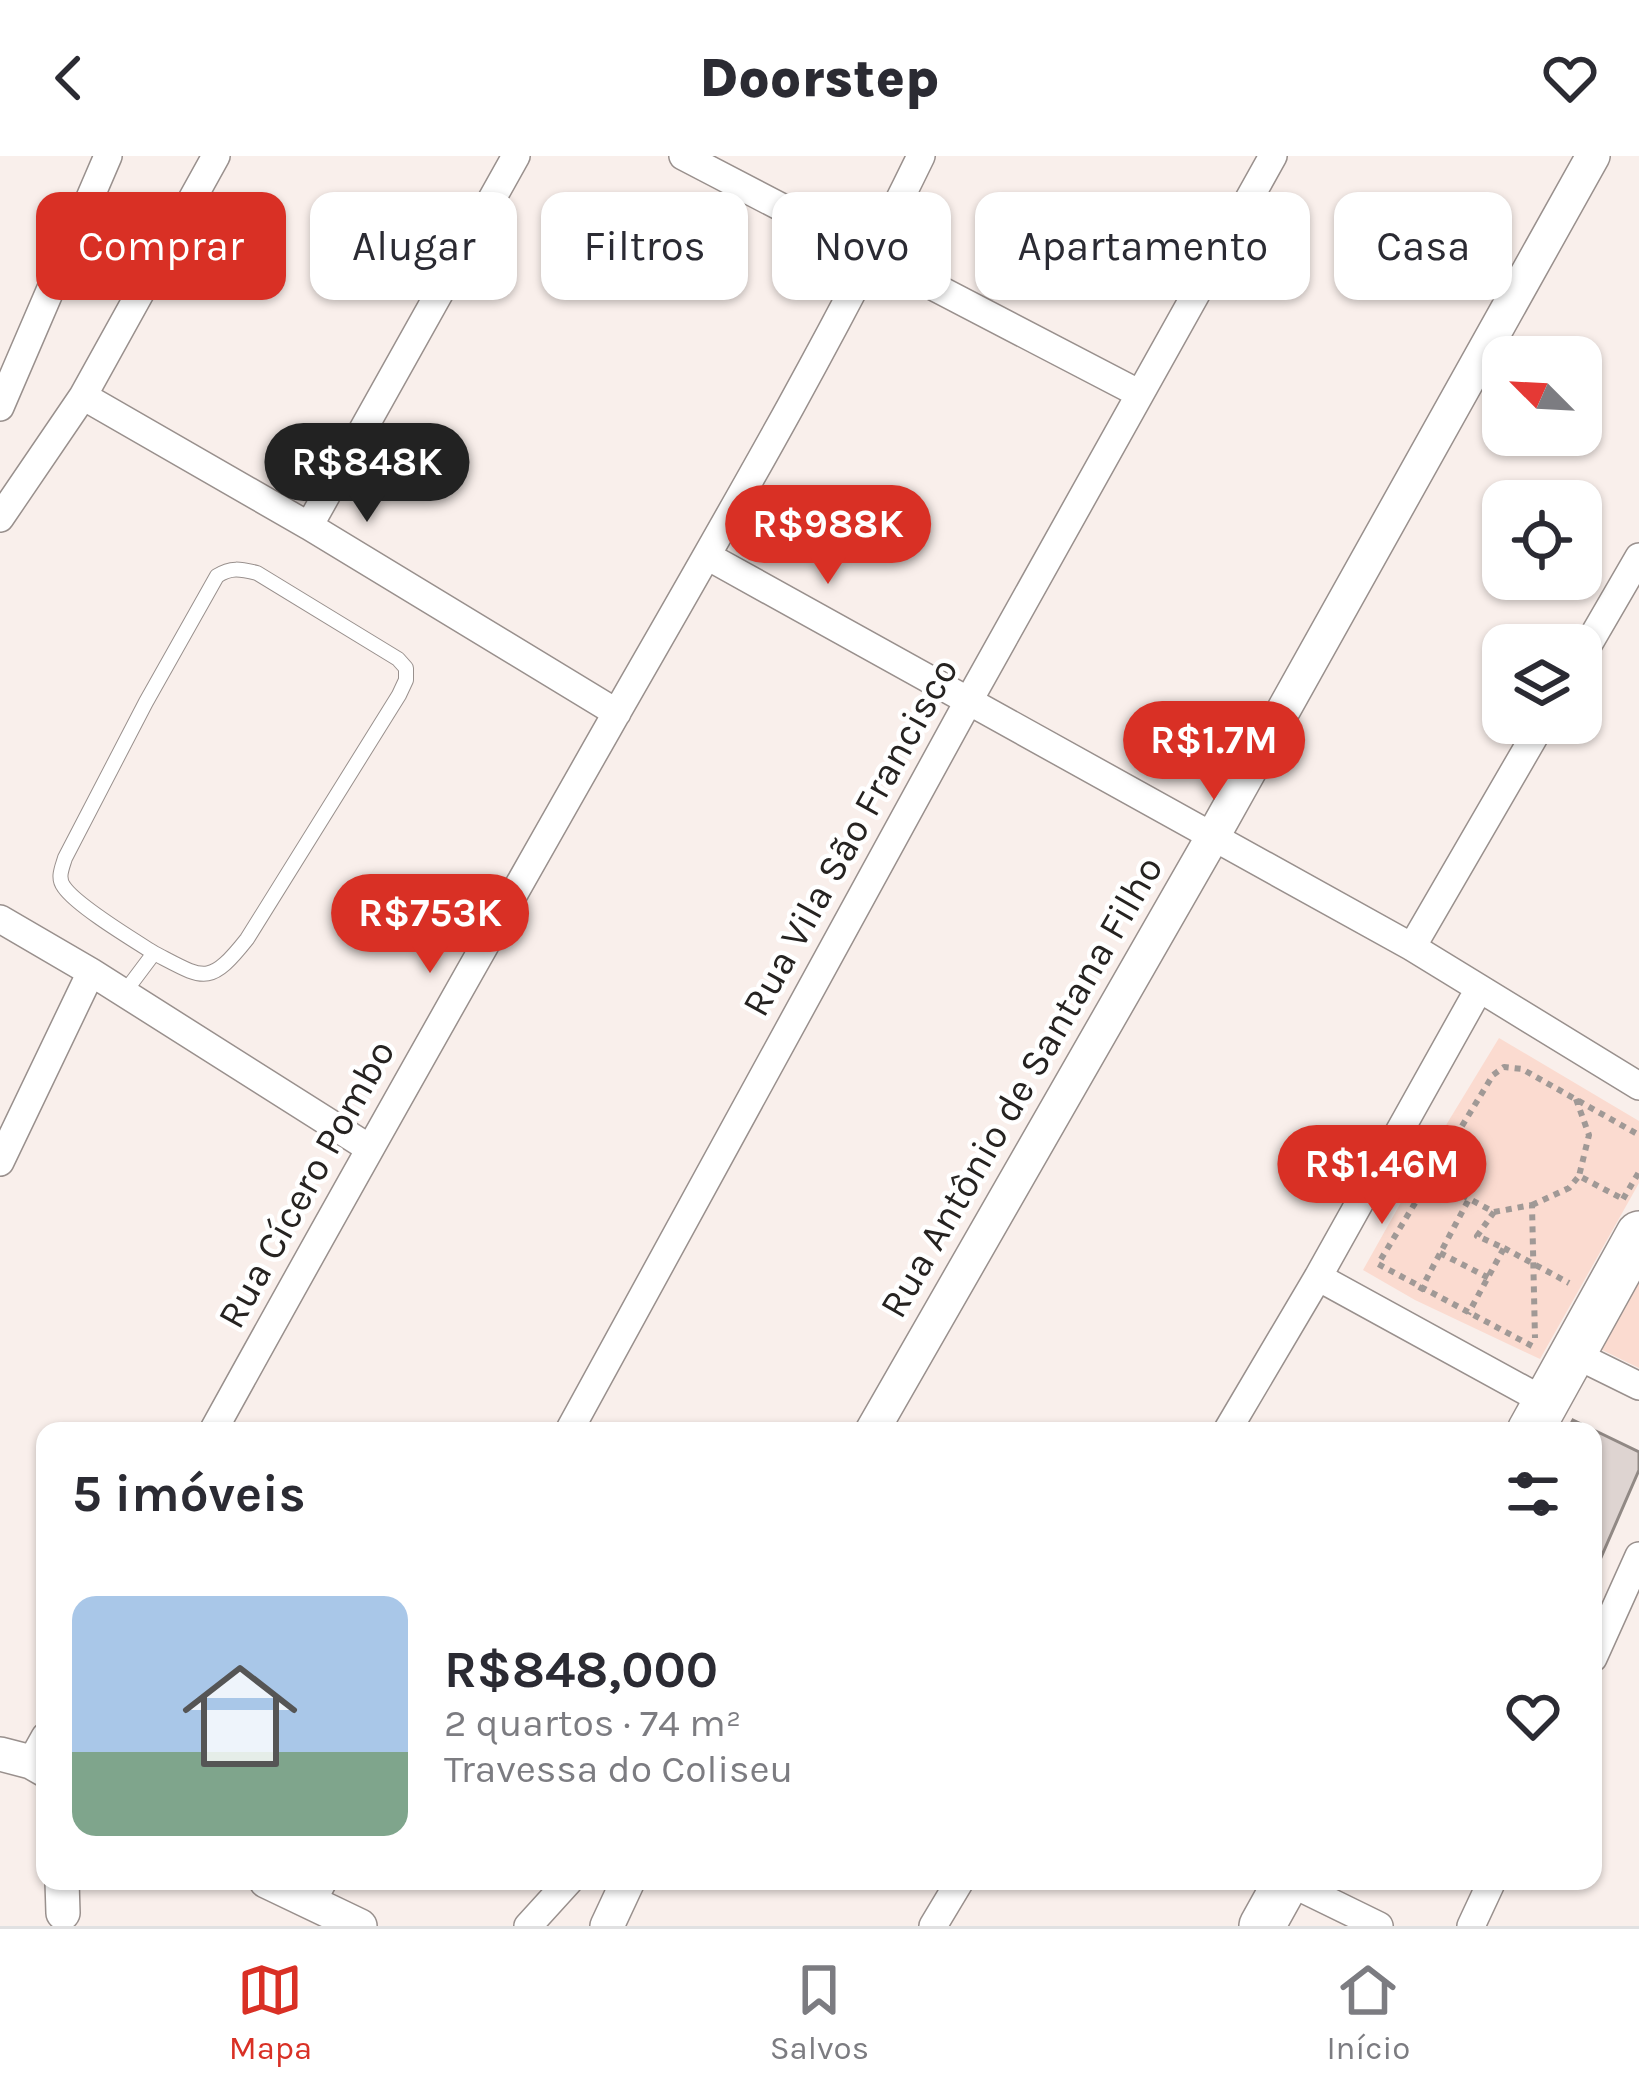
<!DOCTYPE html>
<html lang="pt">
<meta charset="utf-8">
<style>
body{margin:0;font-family:Karla,sans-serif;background:#f7f7f7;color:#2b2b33;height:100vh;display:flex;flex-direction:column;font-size:45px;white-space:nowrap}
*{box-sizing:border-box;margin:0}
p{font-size:39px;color:#7c7c81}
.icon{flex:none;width:66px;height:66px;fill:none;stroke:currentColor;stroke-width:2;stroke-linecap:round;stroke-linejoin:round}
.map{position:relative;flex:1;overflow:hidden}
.details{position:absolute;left:36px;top:1266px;width:1566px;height:468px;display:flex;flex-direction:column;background:#fff;border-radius:24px;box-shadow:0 3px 9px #0004}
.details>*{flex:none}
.banner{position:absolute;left:36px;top:36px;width:1569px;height:108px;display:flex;gap:24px}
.needle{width:78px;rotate:294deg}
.tools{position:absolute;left:1482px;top:180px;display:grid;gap:24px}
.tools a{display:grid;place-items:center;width:120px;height:120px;border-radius:24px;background:#fff;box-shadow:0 3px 9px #0004;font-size:60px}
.price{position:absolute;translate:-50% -102px;padding:0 27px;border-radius:42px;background:#d93025;color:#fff;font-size:39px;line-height:78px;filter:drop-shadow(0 3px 6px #0008)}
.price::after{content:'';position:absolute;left:50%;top:72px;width:36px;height:27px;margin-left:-18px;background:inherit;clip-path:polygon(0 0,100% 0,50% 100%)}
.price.selected{background:#222;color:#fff}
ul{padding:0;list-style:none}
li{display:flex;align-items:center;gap:36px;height:300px;padding:0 36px}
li+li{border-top:3px solid #e1e1e2}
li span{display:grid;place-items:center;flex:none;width:336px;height:240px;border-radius:24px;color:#555}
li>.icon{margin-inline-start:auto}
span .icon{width:144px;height:144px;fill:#fffc;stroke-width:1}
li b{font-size:51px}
h2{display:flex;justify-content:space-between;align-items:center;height:144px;padding:0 36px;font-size:51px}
.tag{padding:0 42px;border-radius:24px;background:#fff;box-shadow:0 3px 9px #0004;font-size:42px;line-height:108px}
.tag.selected{background:#d93025;color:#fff}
header{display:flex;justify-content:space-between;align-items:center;height:156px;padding:0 36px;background:#fff;font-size:54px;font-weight:800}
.dock{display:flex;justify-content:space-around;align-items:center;height:168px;border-top:3px solid #e1e1e2;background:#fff;font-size:33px;color:#7c7c81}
.dock a{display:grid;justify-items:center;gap:6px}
.dock .selected{color:#d93025}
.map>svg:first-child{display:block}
</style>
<header><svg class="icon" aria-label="back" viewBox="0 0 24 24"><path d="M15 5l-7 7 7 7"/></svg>Doorstep<svg class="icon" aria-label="heart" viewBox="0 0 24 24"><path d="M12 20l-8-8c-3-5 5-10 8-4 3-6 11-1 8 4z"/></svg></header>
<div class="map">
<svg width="1639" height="1770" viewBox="0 0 1639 1770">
<rect width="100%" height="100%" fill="#f9efeb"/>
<path fill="#fbdbd0" d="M 1499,882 L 1639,965 L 1639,1027 L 1540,1203 L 1415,1144 L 1363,1114 L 1423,1007 Z
M 1639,1109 L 1639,1212 L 1594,1190 Z"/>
<path fill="#ded4d1" stroke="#918985" stroke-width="3" d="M 1573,1264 L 1639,1296 L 1639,1314 L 1593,1420 L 1593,1275 L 1567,1275 Z"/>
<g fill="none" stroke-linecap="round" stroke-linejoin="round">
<defs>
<path id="service" d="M 124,837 L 154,797 C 204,823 209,831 247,783 L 399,539 L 406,524 L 406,512 L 398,503 L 257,417 C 240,413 231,411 217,420 L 146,546 L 65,702 C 62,712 57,722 64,731 C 77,750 132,783 154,797"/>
<path id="minor" d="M 683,0 L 1140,238
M 83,240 L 309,370 L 617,557
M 0,251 L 108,0
M 0,362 L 83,240 L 216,0
M 309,370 L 516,0
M 709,401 L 1412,791 L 1639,930
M 1581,501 L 1639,401
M 0,763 L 91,816 L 369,992
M 1412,791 L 1542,567
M 0,1006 L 91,816
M 1318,1121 L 1546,1246
M 1572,1197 L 1639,1230
M 213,1275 C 343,1039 475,806 608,572 C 716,383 826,196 921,0
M 569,1275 L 968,546 L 1273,0
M 1227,1275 L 1318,1121 L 1479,833
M 1593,1502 L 1639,1400
M 31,1606 L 45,1581
M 1287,1725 L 1379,1770
M 311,1747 L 323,1725
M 528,1770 L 569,1725
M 933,1770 L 960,1725
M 1471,1770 L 1492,1725"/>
<path id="tertiary" d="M 872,1275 L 1212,682 L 1593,0
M 0,1598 L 31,1606 L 45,1614
M 62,1725 L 63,1757
M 266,1725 L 360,1770
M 607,1770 L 628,1725"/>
<path id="primary" d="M 1530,1275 L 1639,1078
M 1262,1770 L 1287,1725"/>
</defs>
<use href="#service" stroke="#99908d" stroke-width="16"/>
<use href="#minor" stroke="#99908d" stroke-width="30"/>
<use href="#tertiary" stroke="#99908d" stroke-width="36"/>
<use href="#primary" stroke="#99908d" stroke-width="48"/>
<path stroke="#a09996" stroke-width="6" stroke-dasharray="6 6" stroke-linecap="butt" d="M 1576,943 L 1589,979 L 1579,1020
M 1409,1011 L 1494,1056 L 1477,1080 L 1504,1092 L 1468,1158
M 1623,1043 L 1639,1016
M 1532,1049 L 1569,1032 L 1579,1020 L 1623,1043
M 1494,1056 L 1532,1049 L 1535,1182
M 1504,1092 L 1569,1127
M 1440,1097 L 1489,1122
M 1420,1135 L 1469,1043
M 1532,1190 L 1378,1108 L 1493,919 L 1504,911 L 1522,913 L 1639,979"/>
<use href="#service" stroke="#fff" stroke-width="14"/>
<use href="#minor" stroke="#fff" stroke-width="27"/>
<use href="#tertiary" stroke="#fff" stroke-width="33"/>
<use href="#primary" stroke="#fff" stroke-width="45"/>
</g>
<g text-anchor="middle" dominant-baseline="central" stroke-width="9" stroke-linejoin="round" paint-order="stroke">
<g font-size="39" fill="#262321" stroke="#fff">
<text transform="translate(850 681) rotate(-61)">Rua Vila São Francisco</text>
<text transform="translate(1021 931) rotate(-60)">Rua Antônio de Santana Filho</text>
<text transform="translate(306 1028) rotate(-61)">Rua Cícero Pombo</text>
</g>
</g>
</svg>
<div class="tools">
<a><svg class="needle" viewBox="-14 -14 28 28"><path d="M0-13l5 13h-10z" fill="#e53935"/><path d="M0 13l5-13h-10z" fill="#7c7c81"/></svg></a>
<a><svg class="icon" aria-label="locate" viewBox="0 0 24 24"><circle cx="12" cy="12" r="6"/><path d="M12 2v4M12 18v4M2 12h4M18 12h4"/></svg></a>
<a><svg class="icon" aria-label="layers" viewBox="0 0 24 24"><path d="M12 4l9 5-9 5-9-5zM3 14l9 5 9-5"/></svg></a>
</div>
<b class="price selected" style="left:367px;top:369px">R$848K</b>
<b class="price" style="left:828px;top:431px">R$988K</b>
<b class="price" style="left:1214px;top:647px">R$1.7M</b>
<b class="price" style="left:430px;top:820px">R$753K</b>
<b class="price" style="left:1382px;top:1071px">R$1.46M</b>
<div class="banner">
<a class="tag selected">Comprar</a>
<a class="tag">Alugar</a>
<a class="tag">Filtros</a>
<a class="tag">Novo</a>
<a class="tag">Apartamento</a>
<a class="tag">Casa</a>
</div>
<section class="details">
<h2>5 imóveis<svg class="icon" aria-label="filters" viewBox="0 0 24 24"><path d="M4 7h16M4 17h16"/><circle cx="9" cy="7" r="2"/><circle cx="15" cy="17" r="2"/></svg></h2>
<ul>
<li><span style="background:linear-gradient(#a9c7e8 65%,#7fa58c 0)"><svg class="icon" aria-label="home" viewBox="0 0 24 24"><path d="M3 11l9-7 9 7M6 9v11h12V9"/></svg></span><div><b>R$848,000</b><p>2 quartos · 74 m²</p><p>Travessa do Coliseu</p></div><svg class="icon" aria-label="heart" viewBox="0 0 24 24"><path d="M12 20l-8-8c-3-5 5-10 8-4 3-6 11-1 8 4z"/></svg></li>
</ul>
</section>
</div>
<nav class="dock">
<a class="selected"><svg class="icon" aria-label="map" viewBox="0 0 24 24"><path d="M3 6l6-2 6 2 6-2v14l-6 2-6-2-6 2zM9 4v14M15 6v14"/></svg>Mapa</a>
<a><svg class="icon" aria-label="saved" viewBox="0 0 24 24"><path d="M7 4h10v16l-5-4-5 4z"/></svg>Salvos</a>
<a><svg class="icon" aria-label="home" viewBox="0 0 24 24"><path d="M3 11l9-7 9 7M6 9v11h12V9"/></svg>Início</a>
</nav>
